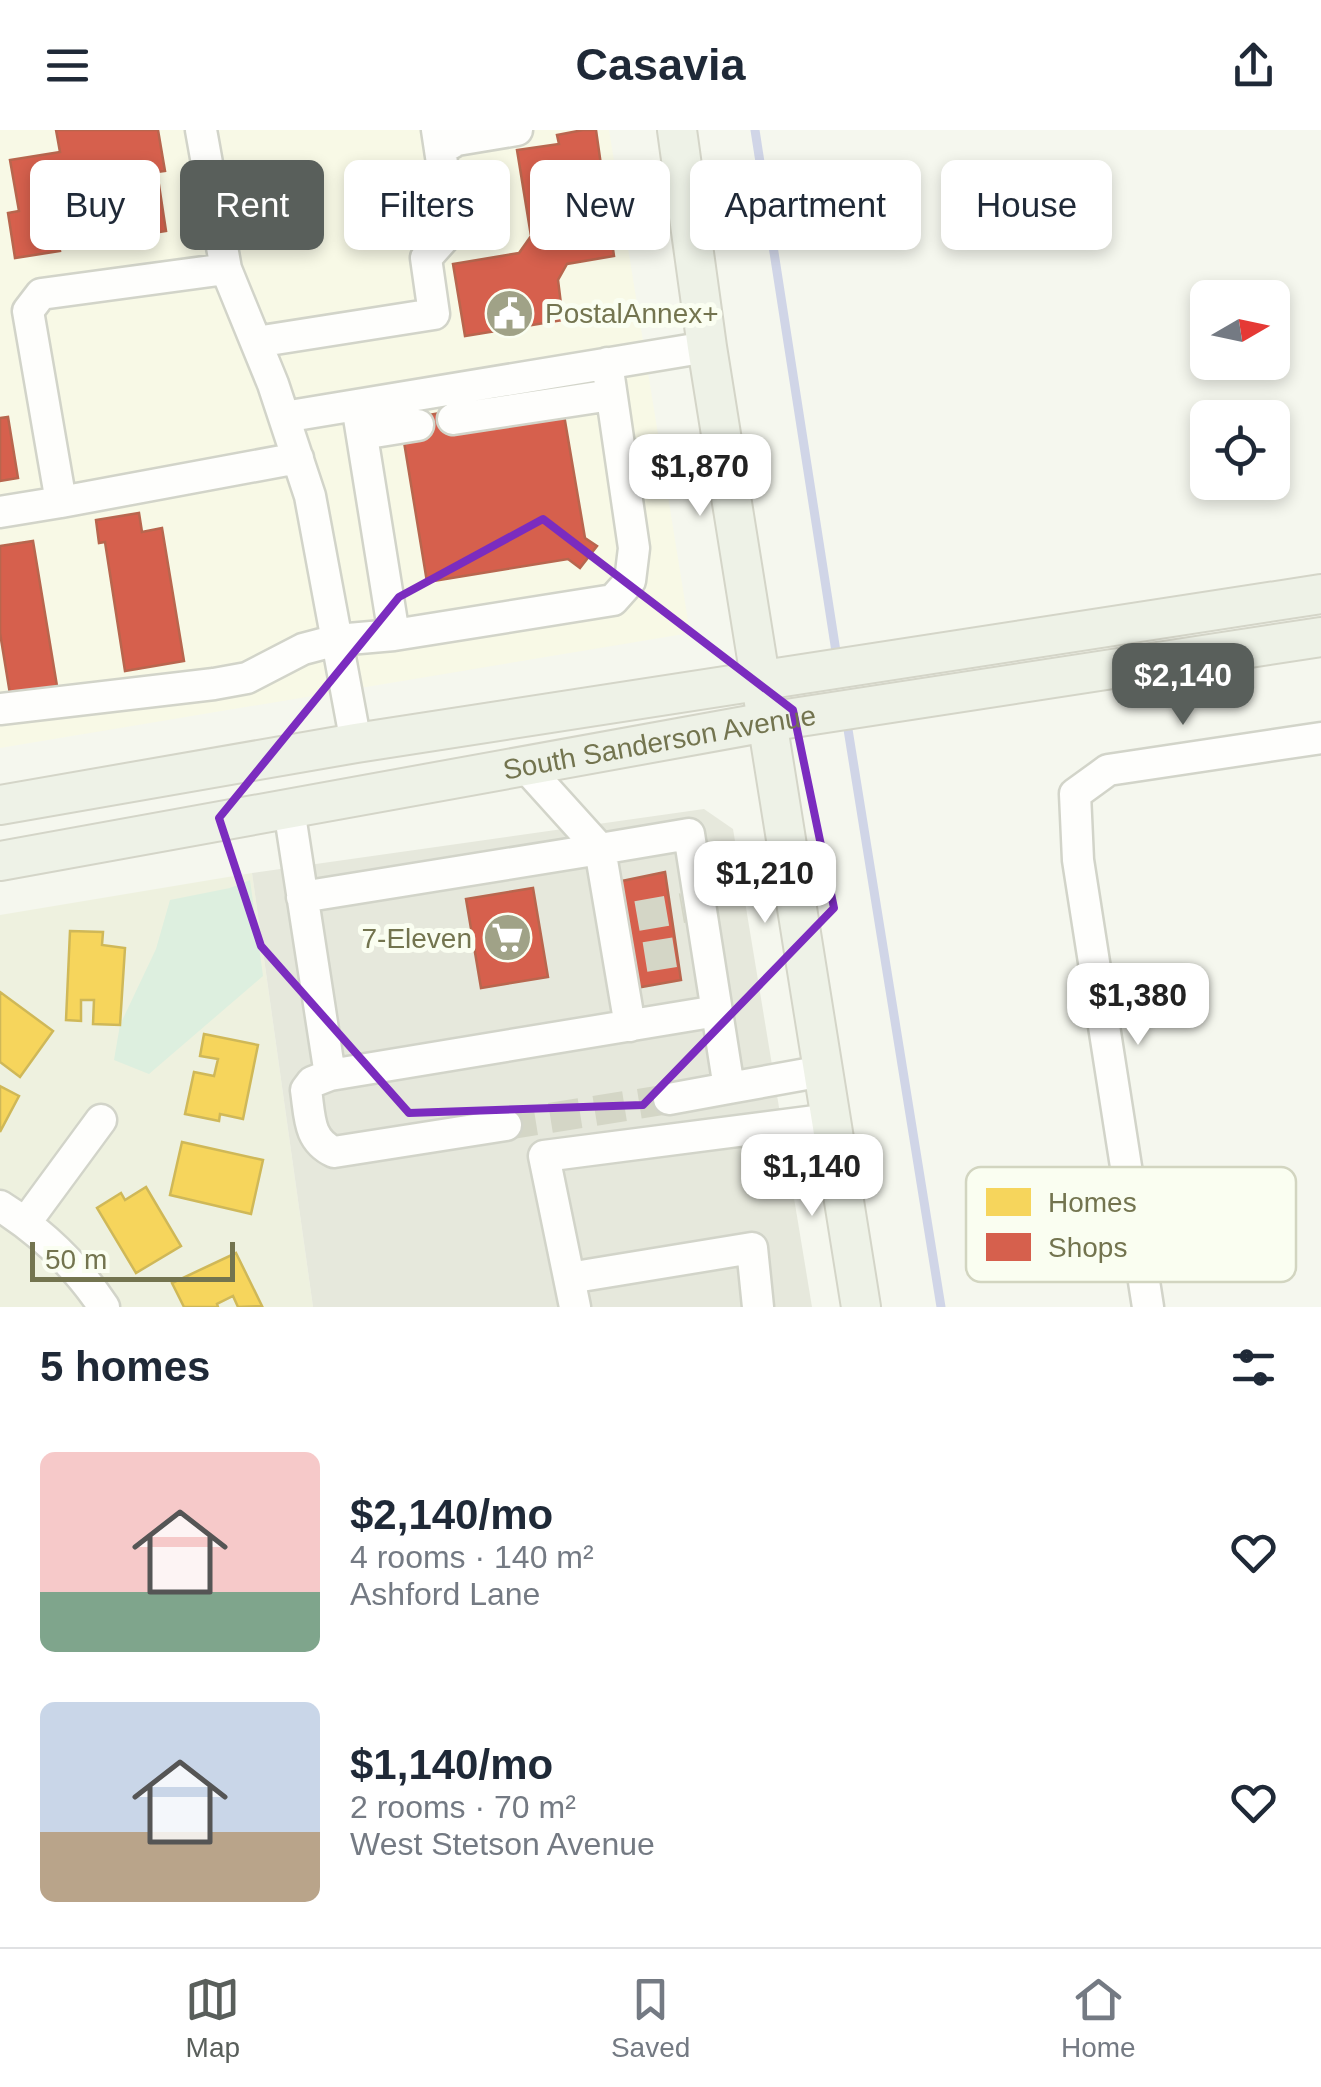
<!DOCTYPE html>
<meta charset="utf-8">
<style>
body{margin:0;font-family:Arial,sans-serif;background:#f2f2f3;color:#1f2937;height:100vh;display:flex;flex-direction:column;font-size:38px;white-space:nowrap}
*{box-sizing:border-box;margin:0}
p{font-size:32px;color:#747a83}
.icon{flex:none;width:55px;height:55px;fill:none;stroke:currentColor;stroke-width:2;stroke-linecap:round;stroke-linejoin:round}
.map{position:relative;height:1177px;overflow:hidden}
.side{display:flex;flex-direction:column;background:#fff;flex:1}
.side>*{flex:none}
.guide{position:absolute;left:30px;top:30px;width:1262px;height:90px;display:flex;gap:20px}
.needle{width:65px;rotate:81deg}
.controls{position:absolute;left:1190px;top:150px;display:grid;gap:20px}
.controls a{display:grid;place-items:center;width:100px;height:100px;border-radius:15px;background:#fff;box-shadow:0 5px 15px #0003;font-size:50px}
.scale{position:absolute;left:30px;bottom:25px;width:205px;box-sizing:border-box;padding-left:10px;border:5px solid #73744f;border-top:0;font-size:28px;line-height:35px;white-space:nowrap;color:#73744f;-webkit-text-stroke:8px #fafef1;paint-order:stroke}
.price{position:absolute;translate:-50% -85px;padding:0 22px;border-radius:20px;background:#fff;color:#222;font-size:32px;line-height:65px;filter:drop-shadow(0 2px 5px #0008)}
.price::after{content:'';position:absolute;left:50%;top:60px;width:30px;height:22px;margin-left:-15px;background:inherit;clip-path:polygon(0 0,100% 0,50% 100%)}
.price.current{background:#595f5b;color:#fff}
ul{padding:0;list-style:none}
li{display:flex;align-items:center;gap:30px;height:250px;padding:0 40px}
li span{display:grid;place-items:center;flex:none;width:280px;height:200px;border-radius:15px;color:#555}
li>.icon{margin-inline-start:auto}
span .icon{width:120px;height:120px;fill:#fffc;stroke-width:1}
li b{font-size:42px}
h2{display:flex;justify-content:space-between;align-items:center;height:120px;padding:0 40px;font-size:42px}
.chip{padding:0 35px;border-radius:15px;background:#fff;box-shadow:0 5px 15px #0003;font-size:35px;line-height:90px}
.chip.current{background:#595f5b;color:#fff}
header{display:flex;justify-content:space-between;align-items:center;height:130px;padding:0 40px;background:#fff;font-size:45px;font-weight:600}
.menu{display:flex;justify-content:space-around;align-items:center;height:140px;border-top:2px solid #e0e1e3;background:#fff;font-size:28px;color:#747a83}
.menu a{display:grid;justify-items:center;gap:5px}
.menu .current{color:#595f5b}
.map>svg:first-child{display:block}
</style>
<header><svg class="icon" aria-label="menu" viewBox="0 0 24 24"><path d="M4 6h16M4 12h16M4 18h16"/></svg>Casavia<svg class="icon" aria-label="share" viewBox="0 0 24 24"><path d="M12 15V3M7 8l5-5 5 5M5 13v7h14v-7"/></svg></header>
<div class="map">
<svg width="1321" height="1177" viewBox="0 0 1321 1177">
<rect width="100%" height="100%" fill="#f5f7ee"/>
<path fill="#eef1df" d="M 252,743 L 313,1177 L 0,1177 L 0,785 Z"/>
<path fill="#f8f9e6" d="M 0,0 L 609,0 L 690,503 L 0,618 Z"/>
<path fill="#e6e8dc" d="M 704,679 L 733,699 L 812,1177 L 313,1177 L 252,743 Z"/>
<path fill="#ddefdf" d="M 250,750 L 263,846 L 149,944 L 114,930 L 120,895 L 156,819 L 170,770 L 230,758 Z"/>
<path fill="#f6d55c" stroke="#cfb858" stroke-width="2.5" d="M 70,801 L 103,802 L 102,815 L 125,818 L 120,895 L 93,894 L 94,870 L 81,870 L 81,891 L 66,890 Z
M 0,862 L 53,901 L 20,947 L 0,932 Z
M 204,904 L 258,915 L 243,989 L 220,984 L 219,991 L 185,984 L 194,942 L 214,946 L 218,929 L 200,926 Z
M 0,956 L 19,966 L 0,1002 Z
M 182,1012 L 263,1030 L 251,1084 L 170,1065 Z
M 146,1057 L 181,1116 L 136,1143 L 97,1078 L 121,1063 L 125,1070 Z
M 236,1123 L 262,1176 L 238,1177 L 233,1166 L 217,1174 L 218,1177 L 184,1177 L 172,1153 Z"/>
<path fill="#d6604d" stroke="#b8664e" stroke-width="2.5" d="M 56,0 L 158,0 L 165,41 L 157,42 L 166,101 L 108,110 L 107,102 L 58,110 L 60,121 L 15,128 L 8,83 L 19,81 L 10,30 L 60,22 Z
M 583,0 L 596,0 L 614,126 L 567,134 L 558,150 L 563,190 L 465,206 L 453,134 L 519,123 L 531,106 L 517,20 L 559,14 L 557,5 Z
M 451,281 L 564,285 L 585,408 L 597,416 L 580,438 L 568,429 L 427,452 L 404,312 L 417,287 Z
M 8,287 L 18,348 L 0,351 L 0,288 Z
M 139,383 L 142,402 L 162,398 L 184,531 L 125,541 L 105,412 L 99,413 L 96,390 Z
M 33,411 L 57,556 L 10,564 L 0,503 L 0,416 Z
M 665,742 L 681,850 L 636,858 L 617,752 Z
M 533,758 L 548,847 L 481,858 L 466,769 Z"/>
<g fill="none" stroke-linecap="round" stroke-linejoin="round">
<path stroke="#d0d5e7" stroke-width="9" d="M 755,0 L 837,528
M 846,587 L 941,1177"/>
<path stroke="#d4d6c6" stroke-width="30" stroke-dasharray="30 15" stroke-linecap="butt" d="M 637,786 L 683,778
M 645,827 L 689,820
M 506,995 L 669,969"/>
<defs>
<path id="minor" d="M 201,0 L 226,139 L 273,254 L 310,366 L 356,613
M 441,19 L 457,10 L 517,0
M 256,212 L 434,184 L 426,128 L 452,99 L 437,0
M 357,275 L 394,505
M 284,287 L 707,217
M 453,289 L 611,265
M 362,304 L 418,295
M 61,372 L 298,328
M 0,382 L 61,372 L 28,181 L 41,164 L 226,139
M 0,579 L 214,554 L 247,548 L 303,519 L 337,510 L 394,505 L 613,470 L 630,451 L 634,418 L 607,233
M 525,636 L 600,719 L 689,704 L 729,958 L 823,941
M 289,679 L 330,945 L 717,881
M 302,767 L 600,719 L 630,896
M 330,945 L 312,952 L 306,960 C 310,987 308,1010 334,1022 L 506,995
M 669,969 L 729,958
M 0,1076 C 43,1103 76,1135 104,1177
M 26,1092 L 101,990
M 569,1148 L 752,1118 L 758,1177
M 575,1177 L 544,1026 L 831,989
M 1148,1177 L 1078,730 L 1075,664 L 1108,640 L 1321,608"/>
<g id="major">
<path d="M 677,0 L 707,217 L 861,1177"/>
<path d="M 0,675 L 356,613 L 1321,464"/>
<path id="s1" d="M 0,731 L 767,592 L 1321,507"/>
</g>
</defs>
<use href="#minor" stroke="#d2d4c9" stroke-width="35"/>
<use href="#major" stroke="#d4d5c8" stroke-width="42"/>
<use href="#minor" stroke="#fefefc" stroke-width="30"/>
<use href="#major" stroke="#eef2e7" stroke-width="38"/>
</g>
<path fill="none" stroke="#7b2cbf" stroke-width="8" stroke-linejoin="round" d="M 543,389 L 793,580 L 834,778 L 643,975 L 409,983 L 261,816 L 219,688 L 399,467 Z"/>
<defs>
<symbol id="civic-disc" viewBox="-11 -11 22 22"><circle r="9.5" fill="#a0a287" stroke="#fafef1"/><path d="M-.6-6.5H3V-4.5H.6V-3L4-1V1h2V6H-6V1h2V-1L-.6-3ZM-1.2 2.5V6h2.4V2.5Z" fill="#fff"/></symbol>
<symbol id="supermarket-disc" viewBox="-11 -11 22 22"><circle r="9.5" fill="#a0a287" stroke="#fafef1"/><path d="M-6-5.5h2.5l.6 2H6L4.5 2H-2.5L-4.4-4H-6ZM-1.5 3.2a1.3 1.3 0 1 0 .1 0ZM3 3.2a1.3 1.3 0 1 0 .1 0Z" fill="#fff"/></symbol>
</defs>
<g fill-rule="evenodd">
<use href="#civic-disc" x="482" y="156" width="55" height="55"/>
<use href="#supermarket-disc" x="480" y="780" width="55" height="55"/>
</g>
<g text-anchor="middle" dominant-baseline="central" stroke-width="10" stroke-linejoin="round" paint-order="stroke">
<g font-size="28" fill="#73744f" stroke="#fafef1" text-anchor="start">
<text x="545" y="183">PostalAnnex+</text>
<text x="472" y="808" text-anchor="end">7-Eleven</text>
</g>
<g font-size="28" fill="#73744f" stroke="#fafef1">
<text stroke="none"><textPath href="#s1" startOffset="670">South Sanderson Avenue</textPath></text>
</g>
</g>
<rect x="966" y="1037" width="330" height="115" rx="15" fill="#fafef1" stroke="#d2d5c0" stroke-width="2.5"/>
<rect x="986" y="1058" width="45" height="28" fill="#f6d55c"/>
<rect x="986" y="1103" width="45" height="28" fill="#d6604d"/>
<g font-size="28" fill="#73744f">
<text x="1048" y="1082">Homes</text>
<text x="1048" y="1127">Shops</text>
</g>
</svg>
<div class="controls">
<a><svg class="needle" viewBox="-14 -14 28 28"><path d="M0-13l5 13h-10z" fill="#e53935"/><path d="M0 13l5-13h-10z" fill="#747a83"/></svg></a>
<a><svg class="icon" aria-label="locate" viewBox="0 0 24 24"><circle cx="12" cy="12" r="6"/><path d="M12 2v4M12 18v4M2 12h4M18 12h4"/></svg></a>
</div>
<div class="scale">50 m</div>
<b class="price" style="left:700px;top:389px">$1,870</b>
<b class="price current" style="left:1183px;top:598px">$2,140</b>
<b class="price" style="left:765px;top:796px">$1,210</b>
<b class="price" style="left:1138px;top:918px">$1,380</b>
<b class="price" style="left:812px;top:1089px">$1,140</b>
<div class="guide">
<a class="chip">Buy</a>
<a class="chip current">Rent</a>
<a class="chip">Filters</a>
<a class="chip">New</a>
<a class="chip">Apartment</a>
<a class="chip">House</a>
</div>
</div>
<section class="side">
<h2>5 homes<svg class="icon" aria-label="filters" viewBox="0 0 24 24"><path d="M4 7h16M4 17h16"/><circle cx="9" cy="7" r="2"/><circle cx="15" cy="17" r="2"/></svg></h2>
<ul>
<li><span style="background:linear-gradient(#f6c9c9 70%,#7fa58c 0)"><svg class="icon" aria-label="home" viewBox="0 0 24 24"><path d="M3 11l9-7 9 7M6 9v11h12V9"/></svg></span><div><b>$2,140/mo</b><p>4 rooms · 140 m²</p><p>Ashford Lane</p></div><svg class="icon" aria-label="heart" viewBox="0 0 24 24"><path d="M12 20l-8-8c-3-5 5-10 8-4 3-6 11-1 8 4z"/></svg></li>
<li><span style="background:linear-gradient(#c9d6e8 65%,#b9a48a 0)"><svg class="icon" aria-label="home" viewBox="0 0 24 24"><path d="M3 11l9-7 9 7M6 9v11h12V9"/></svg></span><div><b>$1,140/mo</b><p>2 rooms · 70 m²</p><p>West Stetson Avenue</p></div><svg class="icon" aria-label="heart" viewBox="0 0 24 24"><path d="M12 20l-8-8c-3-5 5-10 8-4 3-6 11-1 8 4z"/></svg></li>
</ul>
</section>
<nav class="menu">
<a class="current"><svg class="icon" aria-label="map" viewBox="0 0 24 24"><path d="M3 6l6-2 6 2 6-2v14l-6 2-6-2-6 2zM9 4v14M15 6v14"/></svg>Map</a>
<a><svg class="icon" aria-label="saved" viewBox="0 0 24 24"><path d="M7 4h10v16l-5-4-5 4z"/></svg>Saved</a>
<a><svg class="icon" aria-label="home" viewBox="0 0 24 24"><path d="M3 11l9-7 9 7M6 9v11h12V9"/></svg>Home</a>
</nav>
